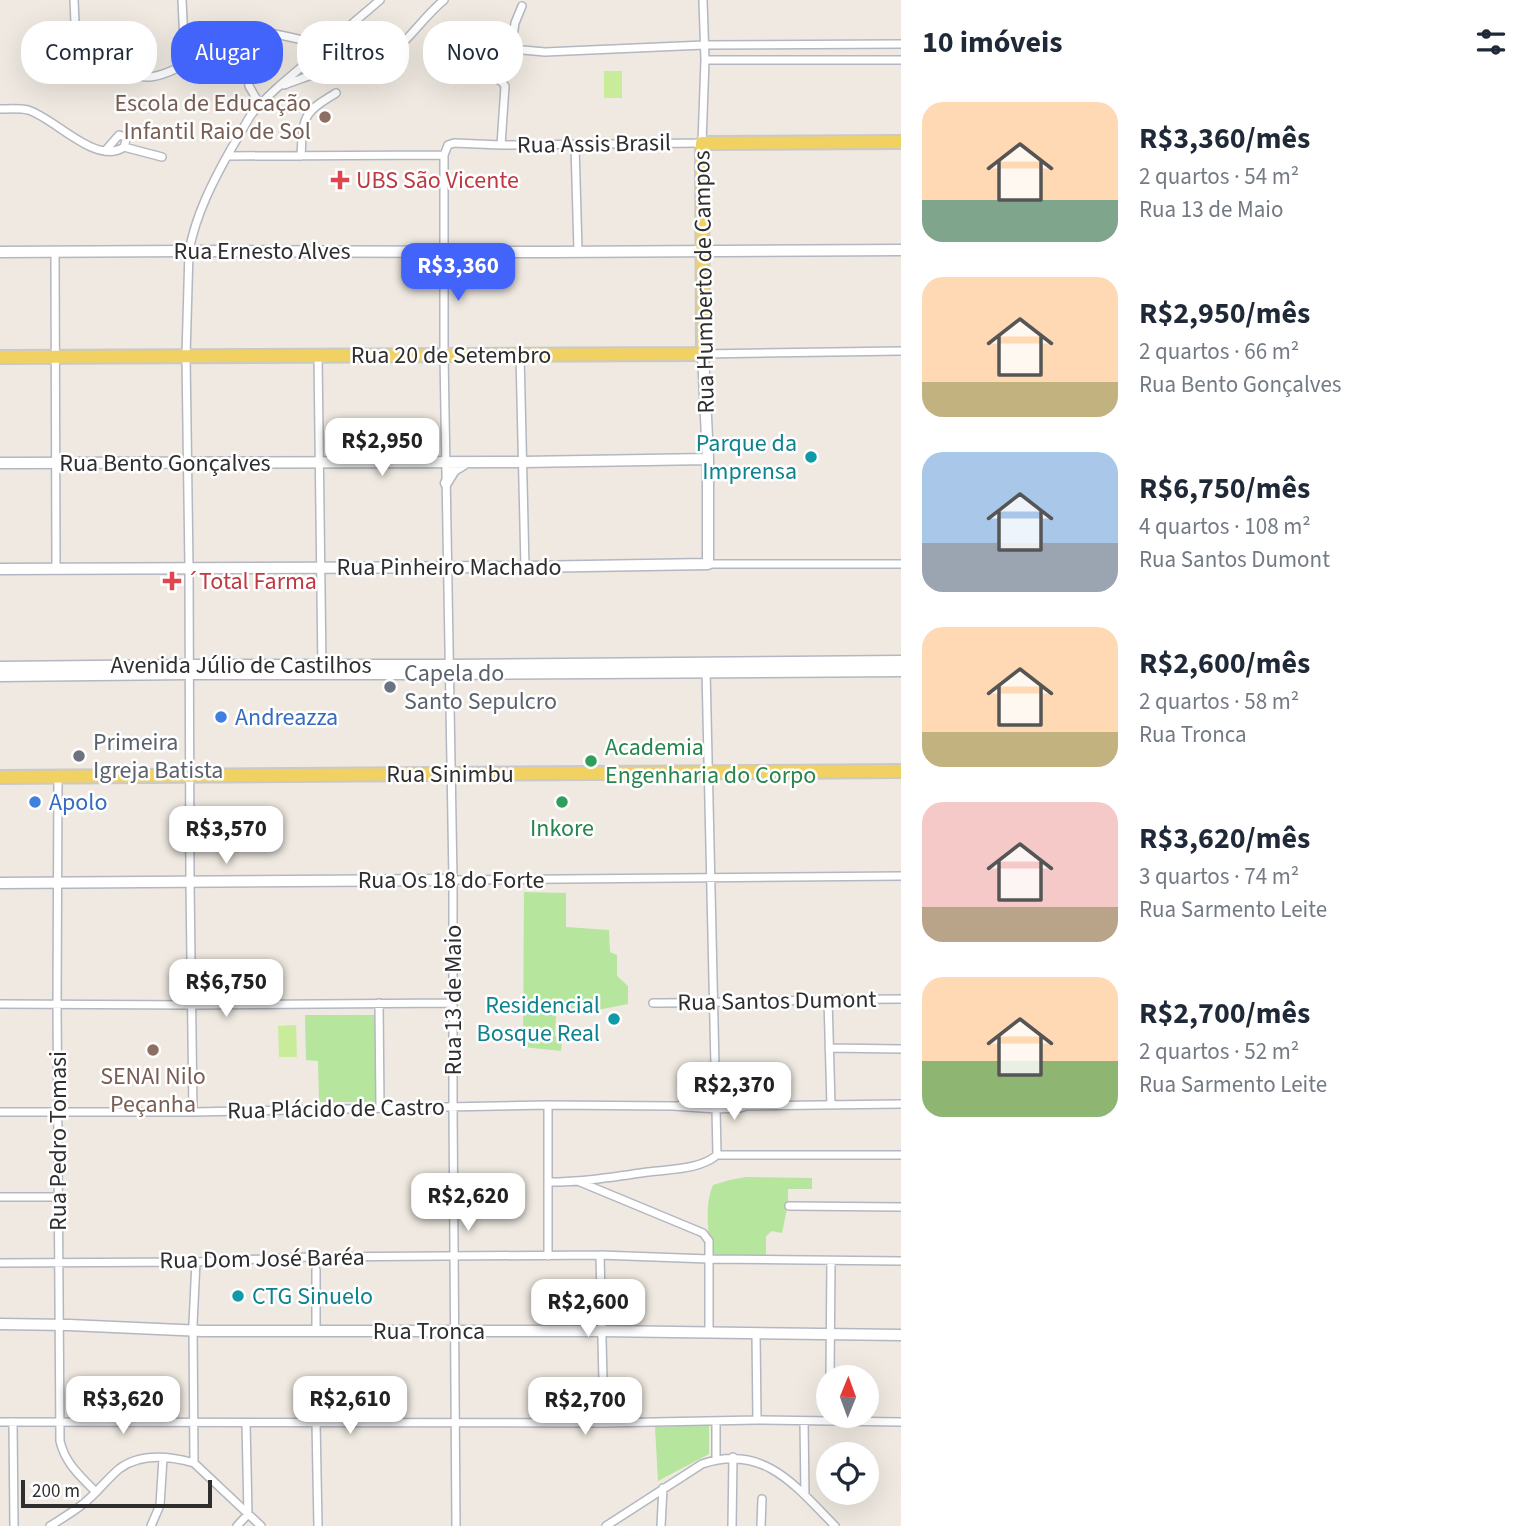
<!DOCTYPE html>
<html lang="pt">
<meta charset="utf-8">
<style>
body{margin:0;font-family:"Source Sans 3",sans-serif;background:#f2f2f3;color:#1f2937;height:100vh;display:flex;flex-direction:column;font-size:26px;white-space:nowrap}
*{box-sizing:border-box;margin:0}
p{font-size:23px;color:#747a83}
.icon{flex:none;width:38px;height:38px;fill:none;stroke:currentColor;stroke-width:2;stroke-linecap:round;stroke-linejoin:round}
.map{position:relative;flex:1;overflow:hidden}
.details{display:flex;flex-direction:column;background:#fff;width:630px}
.details>*{flex:none}
.banner{position:absolute;left:21px;top:21px;width:665px;height:63px;display:flex;gap:14px}
.needle{width:46px;rotate:1deg}
.tools{position:absolute;left:816px;top:1365px;display:grid;gap:14px}
.tools a{display:grid;place-items:center;width:63px;height:63px;border-radius:50%;background:#fff;box-shadow:0 7px 28px #0002;font-size:35px}
.scale{position:absolute;left:21px;bottom:18px;width:191px;box-sizing:border-box;padding-left:7px;border:4px solid #2e2e2e;border-top:0;font-size:19px;line-height:24px;white-space:nowrap;color:#2e2e2e;-webkit-text-stroke:5px #fff;paint-order:stroke}
.price{position:absolute;translate:-50% -60px;padding:0 16px;border-radius:14px;background:#fff;color:#222;font-size:23px;line-height:46px;filter:drop-shadow(0 2px 4px #0008)}
.price::after{content:'';position:absolute;left:50%;top:42px;width:21px;height:16px;margin-left:-10px;background:inherit;clip-path:polygon(0 0,100% 0,50% 100%)}
.price.active{background:#4264fb;color:#fff}
ul{padding:0;list-style:none}
li{display:flex;align-items:center;gap:21px;height:175px;padding:0 21px}
li span{display:grid;place-items:center;flex:none;width:196px;height:140px;border-radius:21px;color:#555}
li>.icon{margin-inline-start:auto}
span .icon{width:84px;height:84px;fill:#fffc;stroke-width:1}
li b{font-size:30px}
h2{display:flex;justify-content:space-between;align-items:center;height:84px;padding:0 21px;font-size:30px}
.pill{padding:0 24px;border-radius:28px;background:#fff;box-shadow:0 7px 28px #0002;font-size:24px;line-height:63px}
.pill.active{background:#4264fb;color:#fff}
main{display:flex;flex:1;min-height:0}
.map>svg:first-child{display:block}
</style>
<main>
<div class="map">
<svg width="901" height="1526" viewBox="0 0 901 1526">
<rect width="100%" height="100%" fill="#efe9e1"/>
<path fill="#b6e59e" d="M 524,892 L 566,893 L 566,927 L 609,930 L 610,952 L 617,955 L 617,976 L 628,986 L 628,1004 L 592,1011 L 556,1015 L 555,1035 L 562,1043 L 561,1051 L 523,1047 Z
M 305,1015 L 376,1015 L 376,1102 L 319,1102 L 318,1061 L 306,1060 Z
M 746,1177 L 812,1178 L 812,1189 L 788,1189 L 788,1204 L 782,1233 L 772,1231 L 766,1236 L 766,1259 L 710,1258 C 710,1233 703,1209 713,1185 L 730,1180 Z
M 709,1425 L 709,1454 L 658,1481 L 655,1427 Z"/>
<path fill="#c9ec9a" d="M 604,71 L 622,71 L 622,98 L 604,98 Z
M 296,1025 L 297,1057 L 279,1057 L 278,1026 Z"/>
<g fill="none" stroke-linecap="round" stroke-linejoin="round">
<defs>
<path id="minor" d="M 74,0 L 76,45 C 78,59 90,64 103,68 C 117,71 135,78 150,77 C 167,75 187,64 199,54 C 207,48 216,39 226,36 C 251,27 282,35 306,41 L 313,47 L 317,53
M 182,0 L 185,63
M 511,49 L 545,52 L 704,45 L 901,44
M 705,60 L 901,60
M 247,67 L 249,86 L 260,105
M 477,68 L 502,82 L 505,86 L 501,145
M 487,74 L 496,61 L 511,49 L 515,23 L 522,6
M 284,85 C 309,76 336,65 363,60 C 370,59 377,62 384,58 C 408,43 422,18 444,0
M 0,109 C 9,109 19,108 28,110 C 55,118 96,166 124,147
M 575,145 L 578,251
M 124,147 L 162,157
M 105,151 L 119,135 L 125,137 L 126,140 L 124,147
M 227,156 L 444,155
M 301,156 C 302,143 301,126 308,115 C 313,106 327,99 336,93
M 55,252 L 56,568
M 703,354 L 901,351
M 520,355 L 525,567
M 318,356 L 322,670
M 708,564 L 901,564
M 706,670 L 715,1067 L 721,1099 C 728,1105 737,1103 746,1106
M 58,777 L 57,1004 L 60,1441 C 65,1463 80,1476 96,1492
M 453,880 L 901,876
M 828,999 L 831,1105
M 379,1003 L 380,1108
M 653,1003 C 736,1003 818,999 901,999
M 0,1004 L 193,1005 L 452,1003
M 829,1048 L 901,1049
M 714,1075 L 712,1103 L 716,1109 L 717,1155
M 548,1105 L 548,1256
M 680,1105 L 687,1103 L 712,1103
M 0,1112 L 193,1112 L 548,1105 L 673,1106 L 716,1109 L 740,1108 L 746,1106 L 901,1104
M 193,1112 L 190,882 L 189,568 L 186,356 L 189,251 C 196,214 213,181 231,149 C 238,138 244,126 251,115 C 259,105 268,96 278,87 L 380,0
M 717,1155 L 901,1155
M 548,1182 C 582,1182 614,1177 648,1172 C 670,1169 699,1170 717,1155
M 580,1182 L 703,1233 L 709,1241 L 709,1332
M 0,1197 L 59,1197
M 789,1206 L 901,1207
M 600,1255 L 604,1423
M 0,1263 L 196,1262 L 309,1257 L 600,1255 L 709,1259 L 901,1261
M 316,1331 L 316,1270
M 756,1333 L 757,1420
M 830,1377 L 831,1261
M 716,1421 L 716,1459
M 804,1421 L 805,1495
M 0,1422 L 604,1423 L 757,1420 L 901,1422
M 13,1422 L 14,1526
M 316,1422 L 318,1526
M 194,1463 L 193,1324 L 196,1262
M 50,1526 C 61,1519 73,1512 83,1504 C 96,1494 106,1480 119,1469 C 140,1453 169,1456 194,1463 L 261,1526
M 151,1526 L 160,1505 L 163,1458
M 237,1526 L 248,1514 L 246,1423
M 456,1526 L 453,1107 L 453,880 L 444,355 L 444,155 L 448,145 L 454,143 L 501,145 L 702,143 L 705,60 L 703,0
M 606,1526 L 702,1464 C 763,1443 796,1486 835,1526
M 661,1526 L 663,1488
M 732,1526 L 733,1457
M 761,1526 L 762,1499"/>
<path id="tertiary" d="M 0,252 L 189,251 L 553,252 L 901,250
M 0,463 L 523,462 L 708,459
M 446,483 L 454,470 L 464,464
M 0,569 L 525,567 L 708,564 L 708,459 L 703,354
M 0,667 L 188,665 L 449,665 L 901,661
M 0,676 L 188,674 L 449,674 L 901,671
M 0,883 L 453,880
M 0,1324 L 69,1325 L 203,1331 L 602,1331 L 901,1335"/>
<path id="primary" d="M 0,357 L 703,354 L 702,143 L 901,142
M 0,777 L 901,771"/>
</defs>
<use href="#minor" stroke="#b4b7c1" stroke-width="10"/>
<use href="#tertiary" stroke="#b4b7c1" stroke-width="13"/>
<use href="#primary" stroke="#c9c9c9" stroke-width="16"/>
<use href="#minor" stroke="#fff" stroke-width="7"/>
<use href="#tertiary" stroke="#fff" stroke-width="10"/>
<use href="#primary" stroke="#f2d163" stroke-width="12"/>
</g>
<g fill="#8d6e63" stroke="#fff" stroke-width="2.5">
<circle cx="325" cy="117" r="7"/>
<circle cx="153" cy="1050" r="7"/>
</g>
<g fill="#e0444e" stroke="#fff" stroke-width="2.5">
<path d="M336.5 169.5h7v7h7v7h-7v7h-7v-7h-7v-7h7z"/>
<path d="M168.5 570.5h7v7h7v7h-7v7h-7v-7h-7v-7h7z"/>
</g>
<g fill="#0f9aa8" stroke="#fff" stroke-width="2.5">
<circle cx="811" cy="457" r="7"/>
<circle cx="614" cy="1019" r="7"/>
<circle cx="238" cy="1296" r="7"/>
</g>
<g fill="#6b7280" stroke="#fff" stroke-width="2.5">
<circle cx="390" cy="687" r="7"/>
<circle cx="79" cy="756" r="7"/>
</g>
<g fill="#3f7fe0" stroke="#fff" stroke-width="2.5">
<circle cx="221" cy="717" r="7"/>
<circle cx="35" cy="802" r="7"/>
</g>
<g fill="#2e9e5b" stroke="#fff" stroke-width="2.5">
<circle cx="591" cy="761" r="7"/>
<circle cx="562" cy="802" r="7"/>
</g>
<g text-anchor="middle" dominant-baseline="central" stroke-width="5" stroke-linejoin="round" paint-order="stroke">
<g font-size="24" fill="#785e54" stroke="#fff" text-anchor="end">
<text x="311" y="103">Escola de Educação<tspan x="311" dy="28">Infantil Raio de Sol</tspan></text>
<text x="153" y="1076" text-anchor="middle">SENAI Nilo<tspan x="153" dy="28">Peçanha</tspan></text>
</g>
<g font-size="24" fill="#2e2e2e" stroke="#fff">
<text transform="translate(594 144) rotate(-1)">Rua Assis Brasil</text>
<text x="262" y="251">Rua Ernesto Alves</text>
<text transform="translate(704 282) rotate(-91)">Rua Humberto de Campos</text>
<text x="451" y="355">Rua 20 de Setembro</text>
<text x="165" y="463">Rua Bento Gonçalves</text>
<text x="449" y="567">Rua Pinheiro Machado</text>
<text x="241" y="665">Avenida Júlio de Castilhos</text>
<text x="450" y="774">Rua Sinimbu</text>
<text x="451" y="880">Rua Os 18 do Forte</text>
<text transform="translate(453 1000) rotate(-90)">Rua 13 de Maio</text>
<text transform="translate(777 1001) rotate(-1)">Rua Santos Dumont</text>
<text transform="translate(336 1109) rotate(-1)">Rua Plácido de Castro</text>
<text transform="translate(58 1141) rotate(-90)">Rua Pedro Tomasi</text>
<text transform="translate(262 1259) rotate(-1)">Rua Dom José Baréa</text>
<text x="429" y="1331">Rua Tronca</text>
</g>
<g font-size="24" fill="#be3a42" stroke="#fff" text-anchor="start">
<text x="356" y="180">UBS São Vicente</text>
<text x="186" y="581">´Total Farma</text>
</g>
<g font-size="24" fill="#0d838f" stroke="#fff" text-anchor="end">
<text x="797" y="443">Parque da<tspan x="797" dy="28">Imprensa</tspan></text>
<text x="600" y="1005">Residencial<tspan x="600" dy="28">Bosque Real</tspan></text>
<text x="252" y="1296" text-anchor="start">CTG Sinuelo</text>
</g>
<g font-size="24" fill="#5b616d" stroke="#fff" text-anchor="start">
<text x="404" y="673">Capela do<tspan x="404" dy="28">Santo Sepulcro</tspan></text>
<text x="93" y="742">Primeira<tspan x="93" dy="28">Igreja Batista</tspan></text>
</g>
<g font-size="24" fill="#366cbe" stroke="#fff" text-anchor="start">
<text x="235" y="717">Andreazza</text>
<text x="49" y="802">Apolo</text>
</g>
<g font-size="24" fill="#27864d" stroke="#fff" text-anchor="start">
<text x="605" y="747">Academia<tspan x="605" dy="28">Engenharia do Corpo</tspan></text>
<text x="562" y="828" text-anchor="middle">Inkore</text>
</g>
</g>
</svg>
<div class="tools">
<a><svg class="needle" viewBox="-14 -14 28 28"><path d="M0-13l5 13h-10z" fill="#e53935"/><path d="M0 13l5-13h-10z" fill="#747a83"/></svg></a>
<a><svg class="icon" aria-label="locate" viewBox="0 0 24 24"><circle cx="12" cy="12" r="6"/><path d="M12 2v4M12 18v4M2 12h4M18 12h4"/></svg></a>
</div>
<div class="scale">200 m</div>
<b class="price active" style="left:458px;top:303px">R$3,360</b>
<b class="price" style="left:382px;top:478px">R$2,950</b>
<b class="price" style="left:226px;top:866px">R$3,570</b>
<b class="price" style="left:226px;top:1019px">R$6,750</b>
<b class="price" style="left:734px;top:1122px">R$2,370</b>
<b class="price" style="left:468px;top:1233px">R$2,620</b>
<b class="price" style="left:588px;top:1339px">R$2,600</b>
<b class="price" style="left:123px;top:1436px">R$3,620</b>
<b class="price" style="left:350px;top:1436px">R$2,610</b>
<b class="price" style="left:585px;top:1437px">R$2,700</b>
<div class="banner">
<a class="pill">Comprar</a>
<a class="pill active">Alugar</a>
<a class="pill">Filtros</a>
<a class="pill">Novo</a>
</div>
</div>
<section class="details">
<h2>10 imóveis<svg class="icon" aria-label="filters" viewBox="0 0 24 24"><path d="M4 7h16M4 17h16"/><circle cx="9" cy="7" r="2"/><circle cx="15" cy="17" r="2"/></svg></h2>
<ul>
<li><span style="background:linear-gradient(#ffd9b3 70%,#7fa58c 0)"><svg class="icon" aria-label="home" viewBox="0 0 24 24"><path d="M3 11l9-7 9 7M6 9v11h12V9"/></svg></span><div><b>R$3,360/mês</b><p>2 quartos · 54 m²</p><p>Rua 13 de Maio</p></div></li>
<li><span style="background:linear-gradient(#ffd9b3 75%,#c2b280 0)"><svg class="icon" aria-label="home" viewBox="0 0 24 24"><path d="M3 11l9-7 9 7M6 9v11h12V9"/></svg></span><div><b>R$2,950/mês</b><p>2 quartos · 66 m²</p><p>Rua Bento Gonçalves</p></div></li>
<li><span style="background:linear-gradient(#a9c7e8 65%,#9aa5b1 0)"><svg class="icon" aria-label="home" viewBox="0 0 24 24"><path d="M3 11l9-7 9 7M6 9v11h12V9"/></svg></span><div><b>R$6,750/mês</b><p>4 quartos · 108 m²</p><p>Rua Santos Dumont</p></div></li>
<li><span style="background:linear-gradient(#ffd9b3 75%,#c2b280 0)"><svg class="icon" aria-label="home" viewBox="0 0 24 24"><path d="M3 11l9-7 9 7M6 9v11h12V9"/></svg></span><div><b>R$2,600/mês</b><p>2 quartos · 58 m²</p><p>Rua Tronca</p></div></li>
<li><span style="background:linear-gradient(#f6c9c9 75%,#b9a48a 0)"><svg class="icon" aria-label="home" viewBox="0 0 24 24"><path d="M3 11l9-7 9 7M6 9v11h12V9"/></svg></span><div><b>R$3,620/mês</b><p>3 quartos · 74 m²</p><p>Rua Sarmento Leite</p></div></li>
<li><span style="background:linear-gradient(#ffd9b3 60%,#8fb573 0)"><svg class="icon" aria-label="home" viewBox="0 0 24 24"><path d="M3 11l9-7 9 7M6 9v11h12V9"/></svg></span><div><b>R$2,700/mês</b><p>2 quartos · 52 m²</p><p>Rua Sarmento Leite</p></div></li>
</ul>
</section>
</main>
